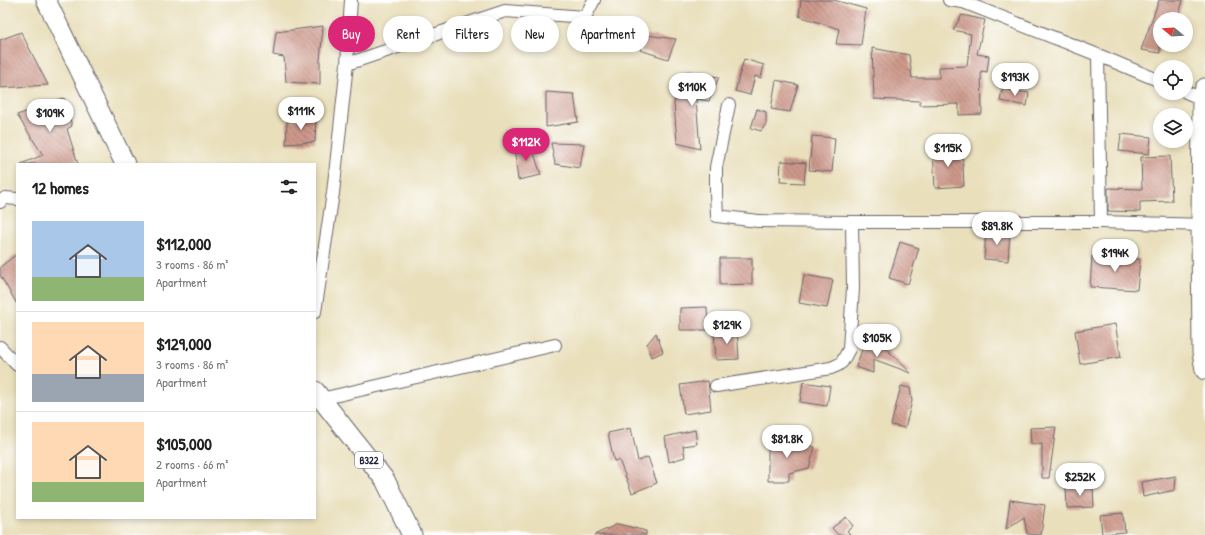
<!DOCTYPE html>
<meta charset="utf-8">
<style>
body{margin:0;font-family:"Patrick Hand",sans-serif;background:#f6f6f6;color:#222;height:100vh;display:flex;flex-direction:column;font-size:15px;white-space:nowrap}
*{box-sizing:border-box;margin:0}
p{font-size:13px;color:#767676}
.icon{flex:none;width:22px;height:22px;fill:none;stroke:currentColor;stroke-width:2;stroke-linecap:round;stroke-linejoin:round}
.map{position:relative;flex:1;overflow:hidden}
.panel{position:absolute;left:16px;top:163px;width:300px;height:356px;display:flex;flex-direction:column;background:#fff;border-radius:0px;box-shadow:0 2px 6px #0003}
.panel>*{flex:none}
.hud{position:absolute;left:328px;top:16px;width:380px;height:36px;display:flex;gap:8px}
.needle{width:26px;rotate:288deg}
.tools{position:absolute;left:1153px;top:12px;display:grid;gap:8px}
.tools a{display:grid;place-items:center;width:40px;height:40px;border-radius:50%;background:#fff;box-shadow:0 2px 6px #0003;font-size:20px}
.price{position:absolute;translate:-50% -34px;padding:0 9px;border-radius:14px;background:#fff;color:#222;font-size:13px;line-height:26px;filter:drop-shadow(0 1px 2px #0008)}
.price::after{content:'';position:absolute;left:50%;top:24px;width:12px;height:9px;margin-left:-6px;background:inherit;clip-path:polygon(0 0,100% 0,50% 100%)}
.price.active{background:#db2777;color:#fff}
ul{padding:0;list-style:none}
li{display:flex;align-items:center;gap:12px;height:100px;padding:0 16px}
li+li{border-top:1px solid #e0e0e0}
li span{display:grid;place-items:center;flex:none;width:112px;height:80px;border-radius:0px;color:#555}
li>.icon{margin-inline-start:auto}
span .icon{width:48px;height:48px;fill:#fffc;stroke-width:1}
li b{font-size:17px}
h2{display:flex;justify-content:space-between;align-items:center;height:48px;padding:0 16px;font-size:17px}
.chip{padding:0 14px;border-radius:18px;background:#fff;box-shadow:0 2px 6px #0003;font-size:14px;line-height:36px}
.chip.active{background:#db2777;color:#fff}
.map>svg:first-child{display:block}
</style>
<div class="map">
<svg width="1205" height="535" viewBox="0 0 1205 535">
<defs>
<pattern id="building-back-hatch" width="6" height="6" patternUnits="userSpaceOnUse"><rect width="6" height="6" fill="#cd988a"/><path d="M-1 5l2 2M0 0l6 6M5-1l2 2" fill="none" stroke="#a67c72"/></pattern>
</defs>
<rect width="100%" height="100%" fill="#fff"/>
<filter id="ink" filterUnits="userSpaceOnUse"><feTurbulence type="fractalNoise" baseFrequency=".025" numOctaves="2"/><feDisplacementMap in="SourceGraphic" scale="8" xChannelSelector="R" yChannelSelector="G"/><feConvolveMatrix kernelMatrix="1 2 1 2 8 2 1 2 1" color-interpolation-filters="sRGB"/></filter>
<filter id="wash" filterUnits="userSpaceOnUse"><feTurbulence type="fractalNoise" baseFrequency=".012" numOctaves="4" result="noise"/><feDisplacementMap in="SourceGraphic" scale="16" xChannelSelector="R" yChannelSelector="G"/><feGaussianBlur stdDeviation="0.9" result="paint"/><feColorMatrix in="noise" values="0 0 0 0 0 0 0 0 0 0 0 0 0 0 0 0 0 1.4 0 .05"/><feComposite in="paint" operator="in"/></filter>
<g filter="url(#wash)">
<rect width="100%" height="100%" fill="#e9dfbb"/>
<g id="blocks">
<path fill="url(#building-back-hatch)" d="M 801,0 L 834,0 L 866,9 L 861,45 L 836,44 L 839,29 L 799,16 Z
M 1159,0 L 1183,0 L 1178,19 L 1160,19 L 1160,53 L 1141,50 Z
M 962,15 L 985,20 L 977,54 L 989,56 L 987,72 L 981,71 L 982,114 L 959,115 L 959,104 L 920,105 L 920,101 L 874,99 L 872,48 L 909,55 L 912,78 L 939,78 L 939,67 L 967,66 L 971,34 L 953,30 Z
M 323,26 L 320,61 L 320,84 L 286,82 L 284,57 L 273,55 L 276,32 Z
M 21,32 L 48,85 L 0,88 L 0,40 Z
M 646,35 L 676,39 L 668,59 L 640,50 Z
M 744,59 L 764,65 L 761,78 L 755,76 L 750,95 L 735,91 Z
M 687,72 L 719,77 L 709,101 L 696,99 L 700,149 L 677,143 L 674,103 Z
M 776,80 L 798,85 L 790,112 L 771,109 Z
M 1002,89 L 1029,93 L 1027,106 L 1000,101 Z
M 546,92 L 574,94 L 578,122 L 546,127 Z
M 64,98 L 72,126 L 67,129 L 78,164 L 21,164 L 43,155 L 17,115 Z
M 757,109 L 766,112 L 766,124 L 761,131 L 751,128 Z
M 316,117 L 315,142 L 286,144 L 287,122 Z
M 1121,134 L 1151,137 L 1149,154 L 1119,151 Z
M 812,136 L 835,138 L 832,172 L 809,170 Z
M 530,141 L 541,175 L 518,180 L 514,147 Z
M 551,143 L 584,144 L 580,168 L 555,164 Z
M 962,147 L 964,186 L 935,188 L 933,149 Z
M 1170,156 L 1172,201 L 1140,202 L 1140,212 L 1108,211 L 1108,188 L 1142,189 L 1141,157 Z
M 781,161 L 806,163 L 804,183 L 780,182 Z
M 986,231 L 1010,233 L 1008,261 L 984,259 Z
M 900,242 L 919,248 L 908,284 L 889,278 Z
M 17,254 L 17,304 L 0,275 L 0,267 Z
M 1092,256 L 1140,259 L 1137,290 L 1090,287 Z
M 720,258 L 752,258 L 752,284 L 720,285 Z
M 804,275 L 833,280 L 827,308 L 799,303 Z
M 707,307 L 708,330 L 680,330 L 680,308 Z
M 1115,324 L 1121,357 L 1080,364 L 1075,331 Z
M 737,329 L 739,359 L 716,360 L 714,331 Z
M 656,333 L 663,352 L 652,357 L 647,344 Z
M 878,341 L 911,373 L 873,359 L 873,373 L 856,367 L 863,347 Z
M 708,381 L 711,410 L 684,414 L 680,385 Z
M 803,382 L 830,386 L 827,406 L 800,402 Z
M 901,386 L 910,388 L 912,401 L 905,428 L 891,425 Z
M 1056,427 L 1049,478 L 1042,478 L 1042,444 L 1031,444 L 1030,428 Z
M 631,428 L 638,461 L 648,457 L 657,483 L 632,493 L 619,460 L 614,461 L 608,433 Z
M 695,430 L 697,444 L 683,446 L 685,457 L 669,462 L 665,437 Z
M 768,440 L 787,440 L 815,447 L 809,468 L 789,473 L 789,481 L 768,481 Z
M 1176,476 L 1175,490 L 1143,497 L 1141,482 Z
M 1093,486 L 1094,507 L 1067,508 L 1066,487 Z
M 1010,500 L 1045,505 L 1041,535 L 1027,534 L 1024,517 L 1006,529 Z
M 1123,513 L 1125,532 L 1102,534 L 1100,515 Z
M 846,517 L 853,526 L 847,531 L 851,535 L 838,535 L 832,528 Z
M 618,524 L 646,531 L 646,535 L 594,535 Z"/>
</g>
</g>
<g filter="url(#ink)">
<use href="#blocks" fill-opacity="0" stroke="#686468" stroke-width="1"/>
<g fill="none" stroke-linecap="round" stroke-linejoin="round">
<defs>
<path id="street" d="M 949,0 L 963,2 L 1098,55 L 1160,81
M 1098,55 L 1101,222
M 347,64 L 505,11 L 585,17 L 594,0
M 1186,92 L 1202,99
M 729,105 L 716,167 L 716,194 L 717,216 L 758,221 L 852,222
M 0,202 L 5,198 L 17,199
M 315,312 L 333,193 L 347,64 L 351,0
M 0,347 L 17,365
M 716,386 L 831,368 L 838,365 L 842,362 L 849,349 L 853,288 L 852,222 L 1101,222 L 1205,225
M 321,399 L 555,345"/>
<path id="primary" d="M 46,0 L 125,164
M 1205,88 L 1202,99 L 1201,225 L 1202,352 L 1205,370
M 315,391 L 385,480 L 412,535"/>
</defs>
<use href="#street" stroke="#686468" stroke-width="14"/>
<use href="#primary" stroke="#686468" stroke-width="21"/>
<use href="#street" stroke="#fff" stroke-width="12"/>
<use href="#primary" stroke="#fff" stroke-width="19"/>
</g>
</g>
<g text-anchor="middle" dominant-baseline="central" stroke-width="4" stroke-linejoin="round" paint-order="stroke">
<rect fill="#fff" stroke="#646476" stroke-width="1" x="355" y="452" width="28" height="16" rx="3"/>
<g font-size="10" font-weight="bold" fill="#22223b">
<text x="369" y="460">B322</text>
</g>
</g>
</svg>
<div class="tools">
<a><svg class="needle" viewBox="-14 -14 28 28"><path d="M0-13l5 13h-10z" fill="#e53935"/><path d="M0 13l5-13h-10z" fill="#767676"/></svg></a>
<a><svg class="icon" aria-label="locate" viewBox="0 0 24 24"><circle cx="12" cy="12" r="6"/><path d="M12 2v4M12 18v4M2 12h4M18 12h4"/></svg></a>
<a><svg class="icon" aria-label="layers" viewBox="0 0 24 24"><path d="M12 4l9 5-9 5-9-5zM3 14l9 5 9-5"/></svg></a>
</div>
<b class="price" style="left:1015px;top:97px">$193K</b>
<b class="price" style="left:692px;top:107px">$110K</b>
<b class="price" style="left:301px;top:131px">$111K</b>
<b class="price" style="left:50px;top:133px">$109K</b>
<b class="price active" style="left:526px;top:162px">$112K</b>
<b class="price" style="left:948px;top:168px">$115K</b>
<b class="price" style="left:997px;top:246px">$89.8K</b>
<b class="price" style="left:1115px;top:273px">$194K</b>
<b class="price" style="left:727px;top:345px">$129K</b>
<b class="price" style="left:877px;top:358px">$105K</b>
<b class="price" style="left:787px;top:459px">$81.8K</b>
<b class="price" style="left:1080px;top:497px">$252K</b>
<div class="hud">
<a class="chip active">Buy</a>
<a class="chip">Rent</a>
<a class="chip">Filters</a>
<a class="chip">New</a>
<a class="chip">Apartment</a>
</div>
<section class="panel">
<h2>12 homes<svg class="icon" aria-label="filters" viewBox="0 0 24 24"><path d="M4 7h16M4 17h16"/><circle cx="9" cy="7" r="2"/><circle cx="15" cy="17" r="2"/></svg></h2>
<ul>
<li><span style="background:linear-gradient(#a9c7e8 70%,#8fb573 0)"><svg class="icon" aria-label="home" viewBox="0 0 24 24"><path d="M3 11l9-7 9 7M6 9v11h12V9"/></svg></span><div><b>$112,000</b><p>3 rooms · 86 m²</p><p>Apartment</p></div></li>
<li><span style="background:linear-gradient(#ffd9b3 65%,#9aa5b1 0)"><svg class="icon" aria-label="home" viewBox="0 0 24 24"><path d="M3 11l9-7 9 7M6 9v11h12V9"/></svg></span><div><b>$129,000</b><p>3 rooms · 86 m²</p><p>Apartment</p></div></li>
<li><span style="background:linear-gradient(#ffd9b3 75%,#8fb573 0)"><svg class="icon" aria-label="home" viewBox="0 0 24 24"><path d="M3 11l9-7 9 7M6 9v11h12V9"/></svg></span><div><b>$105,000</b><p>2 rooms · 66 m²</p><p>Apartment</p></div></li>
</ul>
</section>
</div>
